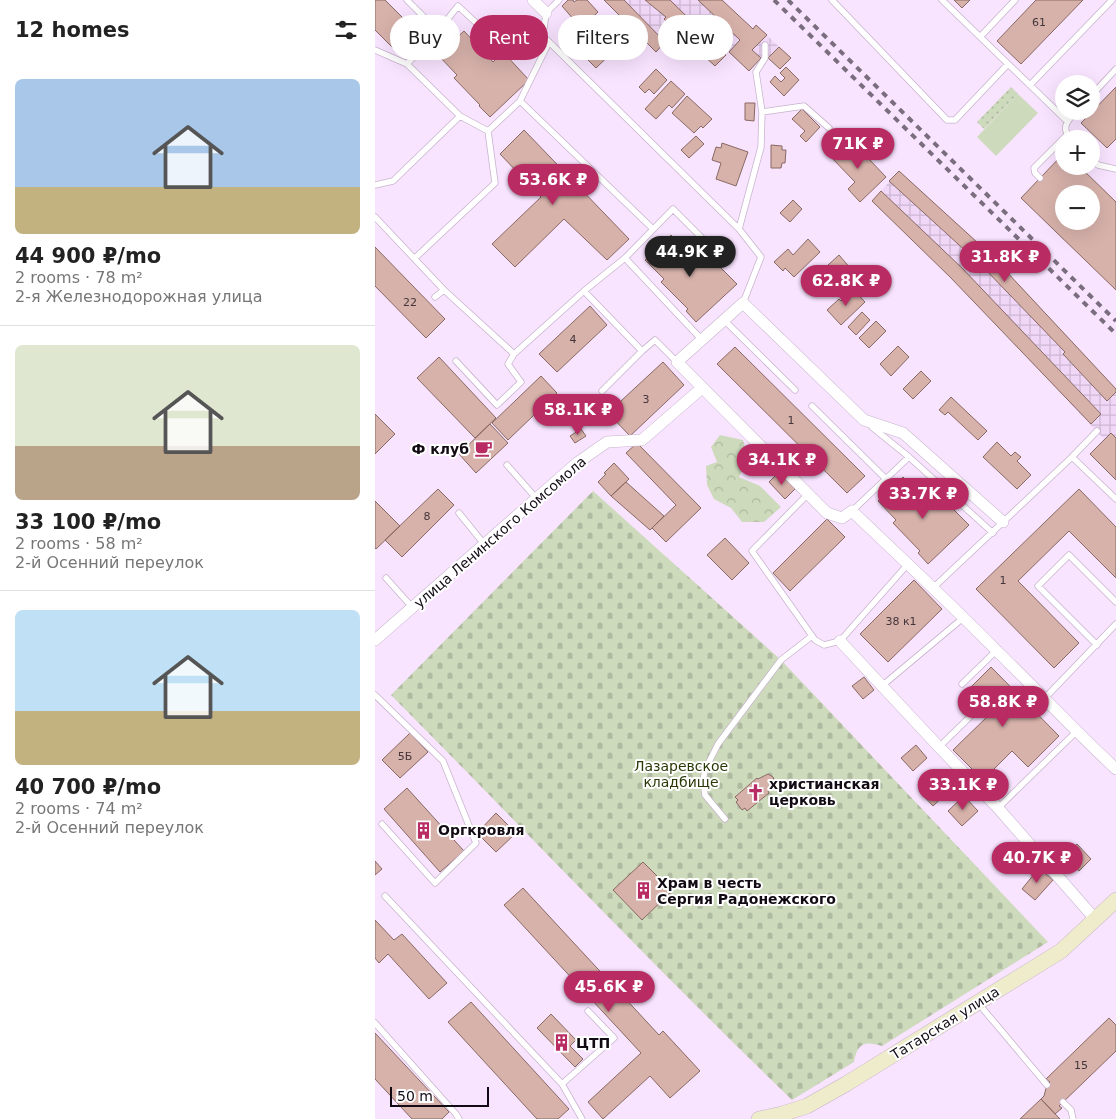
<!DOCTYPE html>
<meta charset="utf-8">
<style>
body{margin:0;font-family:"DejaVu Sans",sans-serif;background:#f6f6f6;color:#222;height:100vh;display:flex;flex-direction:column;font-size:19px;white-space:nowrap}
*{box-sizing:border-box;margin:0}
p{font-size:16px;color:#767676}
.icon{flex:none;width:28px;height:28px;fill:none;stroke:currentColor;stroke-width:2;stroke-linecap:round;stroke-linejoin:round}
.map{position:relative;flex:1;overflow:hidden}
.details{display:flex;flex-direction:column;background:#fff;width:375px}
.details>*{flex:none}
.hud{position:absolute;left:15px;top:15px;width:475px;height:45px;display:flex;gap:10px}
.tools{position:absolute;left:680px;top:75px;display:grid;gap:10px}
.tools a{display:grid;place-items:center;width:45px;height:45px;border-radius:50%;background:#fff;box-shadow:0 5px 20px #0002;font-size:25px}
.scale{position:absolute;left:15px;bottom:12px;width:99px;box-sizing:border-box;padding-left:5px;border:2px solid #120b14;border-top:0;font-size:14px;line-height:18px;white-space:nowrap;color:#120b14;-webkit-text-stroke:4px #fff;paint-order:stroke}
.price{position:absolute;translate:-50% -42px;padding:0 11px;border-radius:18px;background:#b82c63;color:#fff;font-size:16px;line-height:32px;filter:drop-shadow(0 1px 2px #0008)}
.price::after{content:'';position:absolute;left:50%;top:30px;width:15px;height:11px;margin-left:-8px;background:inherit;clip-path:polygon(0 0,100% 0,50% 100%)}
.price.current{background:#222;color:#fff}
ul{padding:0;list-style:none}
li{display:grid;align-content:center;gap:10px;height:265px;padding:0 15px}
li+li{border-top:1px solid #e0e0e0}
li span{display:grid;place-items:center;height:155px;border-radius:8px;color:#555}
li>.icon{margin-inline-start:auto}
span .icon{width:90px;height:90px;fill:#fffc;stroke-width:1}
li b{font-size:21px}
h2{display:flex;justify-content:space-between;align-items:center;height:60px;padding:0 15px;font-size:21px}
.pill{padding:0 18px;border-radius:22px;background:#fff;box-shadow:0 5px 20px #0002;font-size:18px;line-height:45px}
.pill.current{background:#b82c63;color:#fff}
main{display:flex;flex:1;min-height:0}
.map>svg:first-child{display:block}
</style>
<main>
<section class="details">
<h2>12 homes<svg class="icon" aria-label="filters" viewBox="0 0 24 24"><path d="M4 7h16M4 17h16"/><circle cx="9" cy="7" r="2"/><circle cx="15" cy="17" r="2"/></svg></h2>
<ul>
<li><span style="background:linear-gradient(#a9c7e8 70%,#c2b280 0)"><svg class="icon" aria-label="home" viewBox="0 0 24 24"><path d="M3 11l9-7 9 7M6 9v11h12V9"/></svg></span><div><b>44 900 ₽/mo</b><p>2 rooms · 78 m²</p><p>2-я Железнодорожная улица</p></div></li>
<li><span style="background:linear-gradient(#dfe7d0 65%,#b9a48a 0)"><svg class="icon" aria-label="home" viewBox="0 0 24 24"><path d="M3 11l9-7 9 7M6 9v11h12V9"/></svg></span><div><b>33 100 ₽/mo</b><p>2 rooms · 58 m²</p><p>2-й Осенний переулок</p></div></li>
<li><span style="background:linear-gradient(#bfe0f5 65%,#c2b280 0)"><svg class="icon" aria-label="home" viewBox="0 0 24 24"><path d="M3 11l9-7 9 7M6 9v11h12V9"/></svg></span><div><b>40 700 ₽/mo</b><p>2 rooms · 74 m²</p><p>2-й Осенний переулок</p></div></li>
</ul>
</section>
<div class="map">
<svg width="741" height="1119" viewBox="0 0 741 1119">
<defs>
<pattern id="industrial-grid" width="8" height="8" patternUnits="userSpaceOnUse" patternTransform="scale(1.25)"><rect width="8" height="8" fill="#f0d7f7"/><path d="M0 4h8M4 0v8" fill="none" stroke="#cdb7d3"/></pattern>
<pattern id="forest-crowns" width="20" height="18" patternUnits="userSpaceOnUse" patternTransform="scale(1.25)"><rect width="20" height="18" fill="#cddabc"/><path d="M2 6a3 3 0 1 1 6 0M12 15a3 3 0 1 1 6 0" fill="none" stroke="#afbaa1"/></pattern>
<pattern id="cemetery-stones" width="16" height="16" patternUnits="userSpaceOnUse" patternTransform="scale(1.25)"><rect width="16" height="16" fill="#cddabc"/><path d="M2 7V4a2 2 0 0 1 4 0v3zM10 15v-3a2 2 0 0 1 4 0v3z" fill="#afbaa1"/></pattern>
<pattern id="park-dots" width="8" height="8" patternUnits="userSpaceOnUse" patternTransform="scale(1.25)"><rect width="8" height="8" fill="#cddabc"/><path d="M2 2h.1M6 6h.1" fill="none" stroke="#afbaa1" stroke-width="1.8" stroke-linecap="round"/></pattern>
</defs>
<rect width="100%" height="100%" fill="#f9e4ff"/>
<path fill="url(#industrial-grid)" d="M 229,0 L 347,0 L 377,29 L 381,25 L 416,58 L 405,69 L 393,58 L 386,58 L 374,71 L 354,52 L 340,66 L 302,30 L 281,52 Z
M 524,171 L 615,254 L 741,389 L 741,480 L 715,454 L 729,439 L 577,278 L 497,201 Z"/>
<path fill="url(#forest-crowns)" d="M 345,435 L 368,440 L 373,459 L 364,477 L 385,486 L 406,507 L 389,522 L 367,522 L 356,508 L 339,499 L 332,485 L 331,466 L 342,462 L 336,447 Z"/>
<path fill="url(#cemetery-stones)" d="M 218,491 L 406,660 L 673,942 L 507,1046 C 489,1040 482,1044 479,1062 L 417,1100 C 280,968 150,830 16,695 Z"/>
<path fill="url(#park-dots)" d="M 636,87 L 643,94 L 609,129 L 602,122 Z"/>
<path fill="#cddabc" d="M 643,94 L 663,113 L 621,156 L 602,137 Z"/>
<path fill="#d7b2ab" stroke="#896963" fill-rule="evenodd" d="M 0,0 L 10,0 L 42,32 L 22,52 L 0,30 Z
M 193,0 L 198,0 L 199,2 L 202,0 L 212,0 L 223,12 L 206,28 L 187,6 Z
M 229,0 L 249,0 L 290,42 L 281,52 Z
M 270,0 L 295,0 L 351,55 L 340,66 L 289,19 L 291,17 Z
M 323,0 L 347,0 L 378,29 L 381,25 L 392,35 L 377,50 L 386,58 L 374,71 L 354,52 L 365,40 Z
M 579,0 L 595,0 L 587,8 Z
M 661,0 L 708,0 L 646,64 L 622,41 Z
M 222,25 L 243,47 L 221,68 L 199,46 Z
M 89,31 L 118,62 L 128,52 L 154,80 L 115,117 L 104,106 L 105,105 L 79,78 L 82,75 L 63,55 Z
M 404,47 L 416,58 L 405,69 L 393,58 Z
M 411,67 L 424,80 L 409,96 L 395,82 L 400,76 L 406,82 L 410,78 L 405,73 Z
M 281,69 L 292,80 L 279,94 L 274,89 L 270,93 L 264,87 Z
M 296,81 L 310,94 L 297,108 L 294,105 L 281,119 L 270,109 Z
M 741,87 L 741,139 L 732,148 L 706,123 Z
M 312,96 L 337,119 L 328,128 L 326,126 L 319,133 L 297,113 Z
M 370,103 L 380,103 L 379,121 L 370,120 Z
M 427,109 L 445,127 L 431,142 L 425,136 L 430,131 L 417,119 Z
M 149,130 L 254,239 L 232,260 L 189,219 L 140,267 L 117,244 L 166,197 L 125,154 Z
M 321,136 L 329,144 L 314,158 L 306,150 Z
M 475,139 L 511,177 L 485,202 L 473,189 L 480,182 L 456,157 Z
M 347,143 L 373,152 L 361,186 L 341,179 L 346,163 L 337,160 L 341,147 L 346,148 Z
M 396,145 L 407,146 L 407,150 L 411,150 L 410,163 L 407,163 L 406,168 L 396,168 Z
M 689,153 L 689,166 L 704,166 L 741,202 L 741,290 L 646,198 ZM 689,194 L 716,194 L 716,221 L 689,221 Z
M 524,171 L 615,254 L 741,389 L 741,392 L 732,401 L 688,354 L 690,352 L 606,265 L 514,181 Z
M 506,191 L 587,268 L 726,414 L 716,424 L 576,278 L 497,201 Z
M 418,200 L 427,209 L 415,222 L 405,213 Z
M 296,235 L 325,266 L 335,257 L 362,284 L 321,322 L 311,311 L 313,309 L 286,282 L 289,279 L 270,260 Z
M 433,239 L 445,252 L 419,277 L 410,268 L 408,271 L 399,262 L 413,249 L 418,255 Z
M 0,247 L 70,319 L 51,338 L 0,286 Z
M 464,255 L 476,269 L 468,276 L 470,279 L 463,285 L 459,280 L 450,287 L 441,276 Z
M 478,289 L 490,302 L 466,325 L 452,310 L 464,299 L 466,301 Z
M 215,306 L 232,325 L 182,372 L 164,354 Z
M 487,312 L 495,320 L 481,335 L 473,327 Z
M 501,321 L 511,331 L 494,348 L 484,338 Z
M 523,346 L 534,357 L 516,376 L 505,364 Z
M 360,347 L 490,476 L 472,493 L 342,364 Z
M 64,357 L 121,418 L 100,438 L 42,378 Z
M 288,362 L 309,385 L 255,436 L 233,413 Z
M 546,371 L 556,381 L 538,399 L 528,389 Z
M 166,376 L 182,393 L 133,440 L 117,423 Z
M 576,397 L 612,431 L 603,440 L 573,412 L 570,415 L 564,410 Z
M 0,414 L 20,434 L 0,454 Z
M 115,424 L 133,443 L 101,473 L 84,454 Z
M 206,429 L 211,436 L 200,443 L 195,436 Z
M 736,433 L 741,438 L 741,480 L 715,454 Z
M 622,442 L 636,456 L 640,452 L 646,457 L 642,461 L 656,475 L 642,489 L 608,457 Z
M 262,443 L 326,508 L 291,542 L 277,528 L 301,505 L 251,453 Z
M 239,463 L 254,479 L 236,496 L 223,482 L 231,474 L 229,473 Z
M 404,472 L 420,489 L 410,499 L 394,482 Z
M 528,477 L 558,507 L 567,498 L 594,525 L 553,564 L 543,553 L 545,551 L 518,523 L 521,520 L 503,501 Z
M 251,482 L 289,516 L 275,530 L 236,496 Z
M 63,489 L 79,505 L 27,557 L 10,540 Z
M 704,489 L 741,527 L 741,578 L 694,531 L 643,581 L 704,643 L 679,668 L 601,589 Z
M 0,501 L 25,526 L 1,549 L 0,548 Z
M 452,519 L 470,537 L 415,591 L 398,573 Z
M 350,538 L 374,563 L 357,580 L 332,555 Z
M 539,580 L 567,609 L 513,662 L 485,634 Z
M 616,667 L 684,736 L 653,767 L 637,751 L 608,780 L 578,750 L 615,714 L 592,691 Z
M 489,677 L 499,690 L 488,699 L 477,686 Z
M 35,733 L 53,752 L 25,778 L 7,760 Z
M 541,745 L 552,758 L 538,771 L 526,758 Z
M 393,774 L 398,777 L 400,782 L 393,791 L 394,793 L 372,811 L 370,808 L 367,810 L 361,802 L 363,800 L 360,797 L 382,778 L 383,779 Z
M 562,774 L 576,789 L 558,806 L 544,791 Z
M 32,788 L 89,851 L 65,872 L 9,809 Z
M 589,796 L 603,811 L 587,826 L 573,811 Z
M 121,813 L 141,833 L 121,852 L 106,837 L 109,834 L 105,830 Z
M 702,844 L 716,859 L 704,871 L 690,856 Z
M 0,861 L 7,869 L 0,875 Z
M 268,862 L 297,891 L 267,920 L 238,890 Z
M 664,868 L 678,880 L 660,900 L 647,889 Z
M 148,888 L 284,1035 L 288,1031 L 325,1071 L 295,1098 L 275,1076 L 228,1119 L 213,1102 L 266,1053 L 129,905 Z
M 0,920 L 19,940 L 27,934 L 72,983 L 54,999 L 13,954 L 4,963 L 0,958 Z
M 96,1002 L 194,1109 L 183,1119 L 162,1119 L 73,1022 Z
M 176,1014 L 201,1040 L 195,1046 L 208,1059 L 200,1067 L 162,1028 Z
M 734,1018 L 741,1025 L 741,1051 L 684,1106 L 687,1108 L 680,1114 L 666,1099 L 669,1096 L 672,1085 L 675,1082 L 671,1079 Z
M 0,1033 L 74,1112 L 67,1119 L 37,1119 L 0,1079 Z
M 666,1099 L 685,1119 L 645,1119 Z"/>
<g fill="none" stroke-linecap="round" stroke-linejoin="round">
<defs>
<path id="lane" d="M 32,0 L 63,31
M 184,0 L 171,13 L 168,36 L 364,229 L 386,257 L 368,303
M 457,0 L 572,120 L 580,120 L 633,64
M 567,0 L 692,121
M 605,37 L 640,0
M 0,50 L 32,64 L 63,31 L 83,6 L 125,45
M 32,64 L 85,116 L 113,131
M 655,85 L 737,0
M 716,96 L 741,69
M 145,101 L 174,42
M 387,112 L 429,106 L 454,128
M 113,131 L 145,101 L 278,229
M 696,139 C 685,128 693,120 701,111
M 716,158 L 723,165 L 741,169
M 665,178 L 660,173 L 659,168 L 692,135
M 0,185 L 18,181 L 85,116
M 0,217 L 69,290 L 139,354 L 209,291 L 267,351
M 364,229 L 386,147 L 387,112 L 381,72 L 390,58 L 390,45
M 40,258 L 120,183 L 113,131
M 250,258 L 327,340
M 209,291 L 250,258 L 298,209 L 349,260
M 60,297 L 69,290
M 349,320 L 420,390
M 81,361 L 122,405 L 146,382 L 133,364 L 139,354
M 227,391 L 267,351 L 280,340 L 302,362
M 437,406 L 511,479
M 497,427 L 534,457
M 697,457 L 722,431
M 132,465 L 161,498
M 433,494 L 377,551 L 440,640 L 449,645 L 465,641 L 533,564
M 477,511 L 534,457 L 618,533
M 84,513 L 109,544
M 11,578 L 37,607
M 558,588 L 697,457 L 741,499
M 722,645 L 663,586 L 694,555 L 741,602
M 587,684 L 622,650
M 508,685 L 588,618
M 0,695 L 68,761 L 101,843 L 60,883 L 7,824
M 670,698 L 741,624
M 564,747 L 601,711 L 588,698
M 623,808 L 701,732
M 350,819 L 330,795 L 328,781 L 330,770 L 343,744 L 406,660 L 437,636
M 10,896 L 187,1084
M 603,1003 L 672,1085
M 0,1023 L 81,1114 L 84,1119
M 688,1102 L 696,1110 L 698,1119
M 207,1119 L 187,1084 L 239,1038 L 213,1011"/>
<path id="street" d="M 158,0 L 171,13
M 628,522 L 528,433 L 489,420 L 368,303 L 302,362 L 452,513 L 467,518 L 477,511 C 526,558 575,603 622,651 C 662,690 700,731 741,769
M 0,640 L 202,463 L 232,442 L 267,440 L 327,388
M 465,641 L 564,747 L 623,808 L 721,920"/>
<path id="secondary" d="M 384,1119 L 407,1114 L 432,1106 L 471,1084 L 686,951 L 741,900"/>
</defs>
<use href="#lane" stroke="#c7b3cc" stroke-width="7"/>
<use href="#street" stroke="#c7b3cc" stroke-width="12"/>
<use href="#secondary" stroke="#c7b3cc" stroke-width="16"/>
<use href="#lane" stroke="#fff" stroke-width="5.5"/>
<use href="#street" stroke="#fff" stroke-width="11"/>
<use href="#secondary" stroke="#eeeccb" stroke-width="15"/>
<path stroke="#7a6d7e" stroke-width="4" stroke-dasharray="6 6" stroke-linecap="butt" d="M 399,0 L 741,334
M 413,0 L 741,321"/>
</g>
<defs>
<symbol id="cafe-bare" viewBox="-9 -9 18 18"><path d="M-5.5-4.5H6V0H3Q3 3.5 0 3.5H-2.5Q-5.5 3.5-5.5 0ZM3-3.2v2h1.7v-2ZM-6 4.5H4V6H-6Z" fill="#b82c63" stroke="#fff" stroke-width="2.5" paint-order="stroke"/></symbol>
<symbol id="church-bare" viewBox="-9 -9 18 18"><path d="M-1.2-6h2.4v3.5h3.3v2.4h-3.3V6h-2.4V-.1h-3.3v-2.4h3.3Z" fill="#b82c63" stroke="#fff" stroke-width="2.5" paint-order="stroke"/></symbol>
<symbol id="building-bare" viewBox="-9 -9 18 18"><path d="M-4-6H4V6H1V3H-1V6H-4ZM-2.5-4.3h1.7v1.8h-1.7ZM.8-4.3h1.7v1.8H.8ZM-2.5-1h1.7V.8h-1.7ZM.8-1h1.7V.8H.8Z" fill="#b82c63" stroke="#fff" stroke-width="2.5" paint-order="stroke"/></symbol>
</defs>
<g fill-rule="evenodd">
<use href="#cafe-bare" x="96" y="436" width="25" height="25"/>
<use href="#church-bare" x="368" y="780" width="25" height="25"/>
<use href="#building-bare" x="36" y="818" width="25" height="25"/>
<use href="#building-bare" x="256" y="878" width="25" height="25"/>
<use href="#building-bare" x="174" y="1030" width="25" height="25"/>
</g>
<g text-anchor="middle" dominant-baseline="central" stroke-width="4" stroke-linejoin="round" paint-order="stroke">
<g font-size="11" fill="#43353a">
<text x="664" y="22">61</text>
<text x="35" y="302">22</text>
<text x="198" y="339">4</text>
<text x="271" y="399">3</text>
<text x="416" y="420">1</text>
<text x="52" y="516">8</text>
<text x="628" y="580">1</text>
<text x="526" y="621">38 к1</text>
<text x="30" y="756">5Б</text>
<text x="706" y="1065">15</text>
</g>
<g font-size="14" font-weight="bold" fill="#120b14" stroke="#fff" text-anchor="start">
<text x="94" y="449" text-anchor="end">Ф клуб</text>
<text x="394" y="784">христианская<tspan x="394" dy="16">церковь</tspan></text>
<text x="63" y="830">Оргкровля</text>
<text x="282" y="883">Храм в честь<tspan x="282" dy="16">Сергия Радонежского</tspan></text>
<text x="201" y="1043">ЦТП</text>
</g>
<g font-size="14" fill="#120b14" stroke="#fff">
<text transform="translate(125 532) rotate(-41)">улица Ленинского Комсомола</text>
<text transform="translate(570 1023) rotate(-32)">Татарская улица</text>
</g>
<g font-size="14" fill="#2a3a07" stroke="#fff">
<text x="306" y="766">Лазаревское<tspan x="306" dy="16">кладбище</tspan></text>
</g>
</g>
</svg>
<div class="tools">
<a><svg class="icon" aria-label="layers" viewBox="0 0 24 24"><path d="M12 4l9 5-9 5-9-5zM3 14l9 5 9-5"/></svg></a>
<a>+</a>
<a>−</a>
</div>
<div class="scale">50 m</div>
<b class="price" style="left:483px;top:170px">71K ₽</b>
<b class="price" style="left:178px;top:206px">53.6K ₽</b>
<b class="price current" style="left:315px;top:278px">44.9K ₽</b>
<b class="price" style="left:630px;top:283px">31.8K ₽</b>
<b class="price" style="left:471px;top:307px">62.8K ₽</b>
<b class="price" style="left:203px;top:436px">58.1K ₽</b>
<b class="price" style="left:407px;top:486px">34.1K ₽</b>
<b class="price" style="left:548px;top:520px">33.7K ₽</b>
<b class="price" style="left:628px;top:728px">58.8K ₽</b>
<b class="price" style="left:588px;top:811px">33.1K ₽</b>
<b class="price" style="left:662px;top:884px">40.7K ₽</b>
<b class="price" style="left:234px;top:1013px">45.6K ₽</b>
<div class="hud">
<a class="pill">Buy</a>
<a class="pill current">Rent</a>
<a class="pill">Filters</a>
<a class="pill">New</a>
</div>
</div>
</main>
